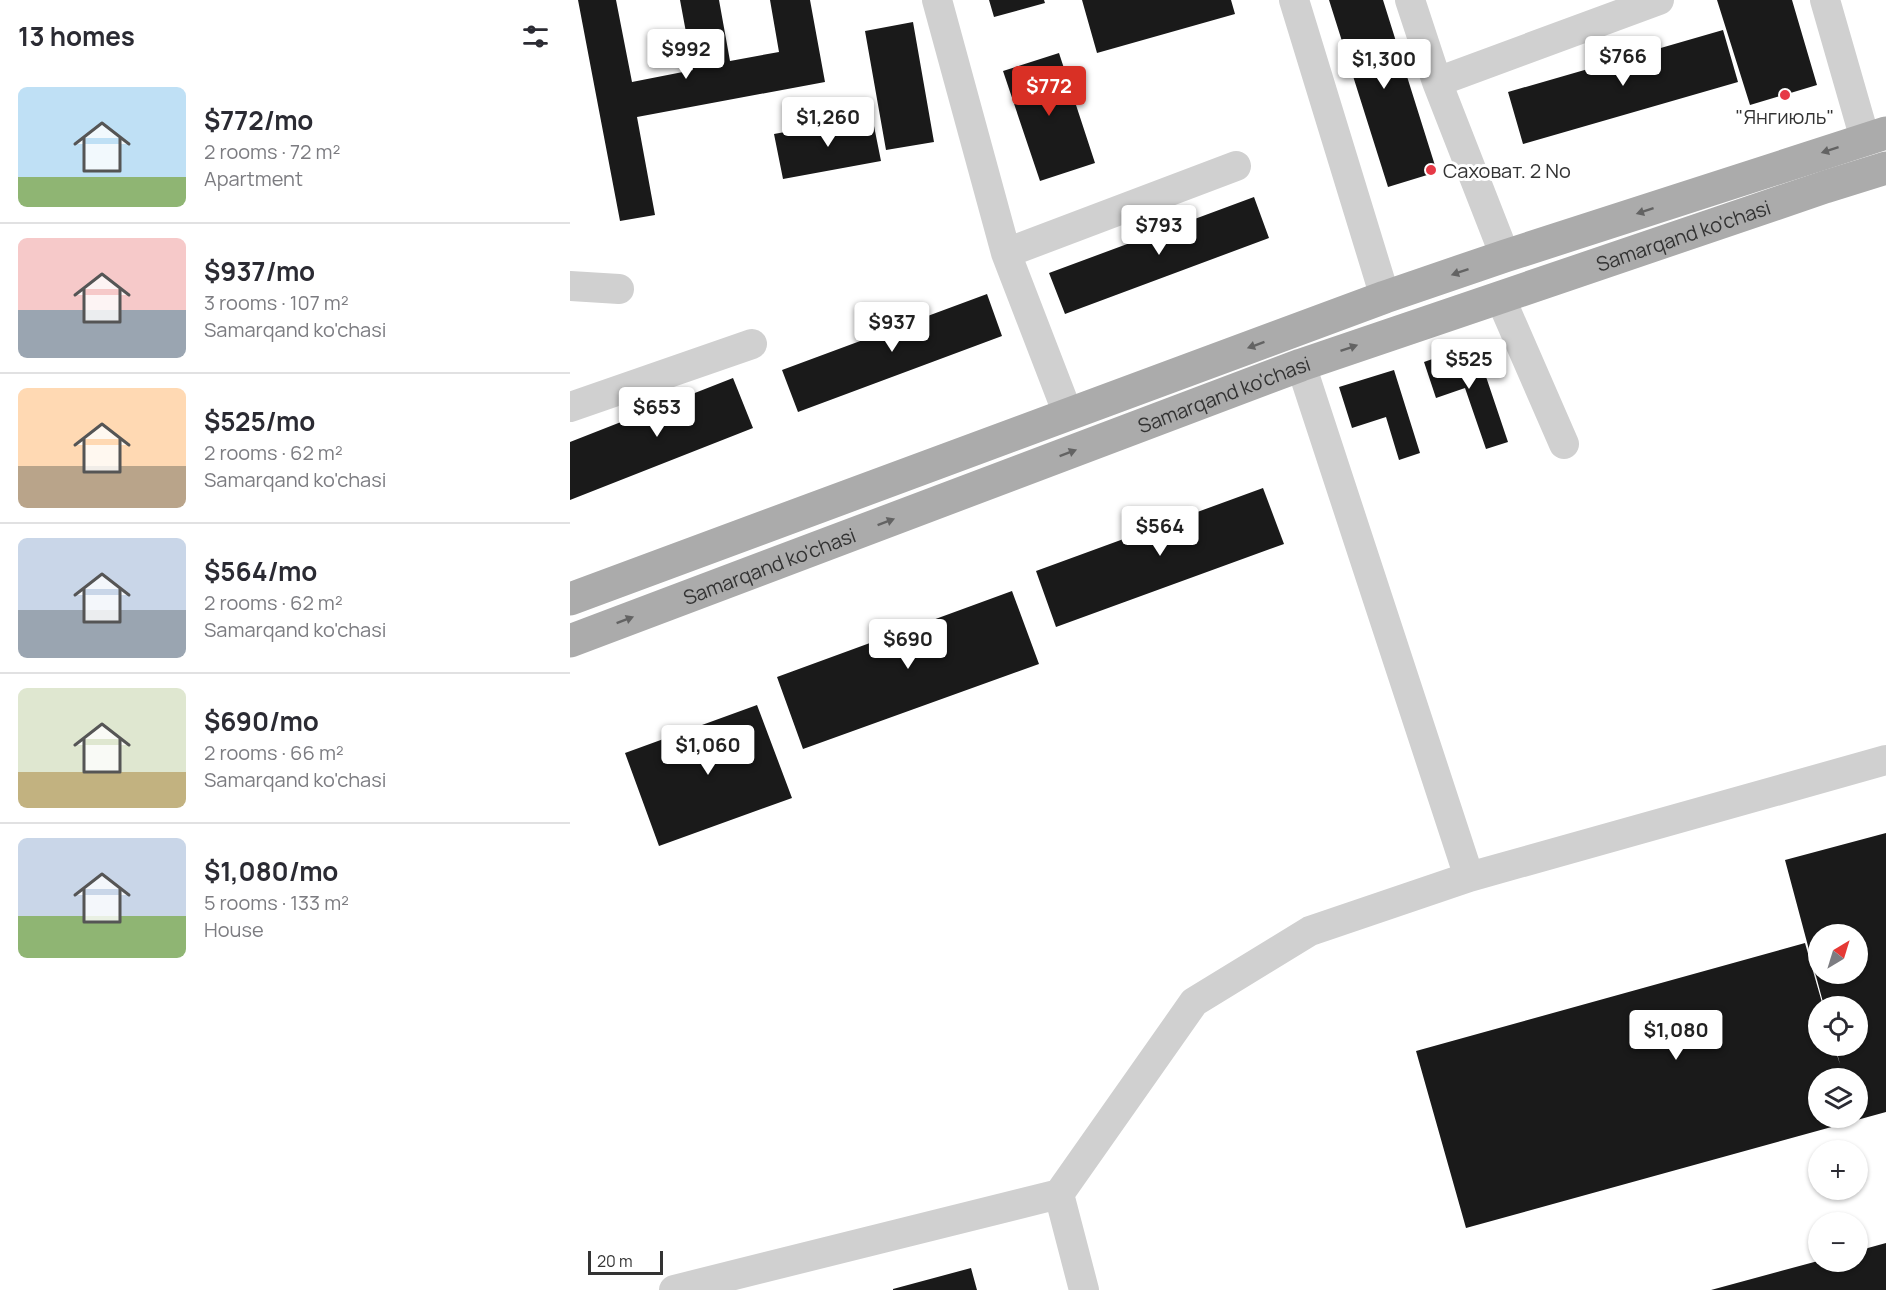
<!DOCTYPE html>
<meta charset="utf-8">
<style>
body{margin:0;font-family:Manrope,sans-serif;background:#f2f2f3;color:#2b2b33;height:100vh;display:flex;flex-direction:column;font-size:22px;white-space:nowrap}
*{box-sizing:border-box;margin:0}
p{font-size:20px;color:#7c7c81}
.icon{flex:none;width:33px;height:33px;fill:none;stroke:currentColor;stroke-width:2;stroke-linecap:round;stroke-linejoin:round}
.map{position:relative;flex:1;overflow:hidden}
.drawer{display:flex;flex-direction:column;background:#fff;width:570px}
.drawer>*{flex:none}
.needle{width:39px;rotate:38deg}
.tools{position:absolute;left:1238px;top:924px;display:grid;gap:12px}
.tools a{display:grid;place-items:center;width:60px;height:60px;border-radius:50%;background:#fff;box-shadow:0 2px 4px #0004;font-size:30px}
.scale{position:absolute;left:18px;bottom:15px;width:75px;box-sizing:border-box;padding-left:6px;border:3px solid #333;border-top:0;font-size:16px;line-height:21px;white-space:nowrap;color:#333;-webkit-text-stroke:4px #fff;paint-order:stroke}
.price{position:absolute;translate:-50% -51px;padding:0 14px;border-radius:6px;background:#fff;color:#222;font-size:20px;line-height:39px;filter:drop-shadow(0 2px 3px #0008)}
.price::after{content:'';position:absolute;left:50%;top:36px;width:18px;height:14px;margin-left:-9px;background:inherit;clip-path:polygon(0 0,100% 0,50% 100%)}
.price.active{background:#d93025;color:#fff}
ul{padding:0;list-style:none}
li{display:flex;align-items:center;gap:18px;height:150px;padding:0 18px}
li+li{border-top:2px solid #e1e1e2}
li span{display:grid;place-items:center;flex:none;width:168px;height:120px;border-radius:9px;color:#555}
li>.icon{margin-inline-start:auto}
span .icon{width:72px;height:72px;fill:#fffc;stroke-width:1}
li b{font-size:26px}
h2{display:flex;justify-content:space-between;align-items:center;height:72px;padding:0 18px;font-size:26px}
main{display:flex;flex:1;min-height:0}
.map>svg:first-child{display:block}
</style>
<main>
<section class="drawer">
<h2>13 homes<svg class="icon" aria-label="filters" viewBox="0 0 24 24"><path d="M4 7h16M4 17h16"/><circle cx="9" cy="7" r="2"/><circle cx="15" cy="17" r="2"/></svg></h2>
<ul>
<li><span style="background:linear-gradient(#bfe0f5 75%,#8fb573 0)"><svg class="icon" aria-label="home" viewBox="0 0 24 24"><path d="M3 11l9-7 9 7M6 9v11h12V9"/></svg></span><div><b>$772/mo</b><p>2 rooms · 72 m²</p><p>Apartment</p></div></li>
<li><span style="background:linear-gradient(#f6c9c9 60%,#9aa5b1 0)"><svg class="icon" aria-label="home" viewBox="0 0 24 24"><path d="M3 11l9-7 9 7M6 9v11h12V9"/></svg></span><div><b>$937/mo</b><p>3 rooms · 107 m²</p><p>Samarqand ko'chasi</p></div></li>
<li><span style="background:linear-gradient(#ffd9b3 65%,#b9a48a 0)"><svg class="icon" aria-label="home" viewBox="0 0 24 24"><path d="M3 11l9-7 9 7M6 9v11h12V9"/></svg></span><div><b>$525/mo</b><p>2 rooms · 62 m²</p><p>Samarqand ko'chasi</p></div></li>
<li><span style="background:linear-gradient(#c9d6e8 60%,#9aa5b1 0)"><svg class="icon" aria-label="home" viewBox="0 0 24 24"><path d="M3 11l9-7 9 7M6 9v11h12V9"/></svg></span><div><b>$564/mo</b><p>2 rooms · 62 m²</p><p>Samarqand ko'chasi</p></div></li>
<li><span style="background:linear-gradient(#dfe7d0 70%,#c2b280 0)"><svg class="icon" aria-label="home" viewBox="0 0 24 24"><path d="M3 11l9-7 9 7M6 9v11h12V9"/></svg></span><div><b>$690/mo</b><p>2 rooms · 66 m²</p><p>Samarqand ko'chasi</p></div></li>
<li><span style="background:linear-gradient(#c9d6e8 65%,#8fb573 0)"><svg class="icon" aria-label="home" viewBox="0 0 24 24"><path d="M3 11l9-7 9 7M6 9v11h12V9"/></svg></span><div><b>$1,080/mo</b><p>5 rooms · 133 m²</p><p>House</p></div></li>
</ul>
</section>
<div class="map">
<svg width="1316" height="1290" viewBox="0 0 1316 1290">
<rect width="100%" height="100%" fill="#fff"/>
<path fill="#1a1a1a" fill-rule="evenodd" d="M 8,0 L 46,0 L 62,82 L 123,70 L 110,0 L 149,0 L 160,61 L 209,52 L 200,0 L 240,0 L 255,82 L 67,117 L 85,215 L 50,221 Z
M 419,0 L 474,0 L 475,3 L 424,17 Z
M 512,0 L 661,0 L 665,14 L 527,53 Z
M 759,0 L 813,0 L 867,172 L 818,187 Z
M 1147,0 L 1222,0 L 1247,85 L 1180,105 Z
M 343,22 L 364,142 L 316,150 L 295,31 Z
M 1153,30 L 1168,82 L 953,144 L 938,92 Z
M 489,53 L 525,163 L 470,181 L 433,71 Z
M 302,116 L 311,161 L 213,179 L 204,134 Z
M 684,197 L 699,238 L 495,314 L 479,273 Z
M 417,294 L 432,336 L 228,412 L 212,370 Z
M 905,344 L 938,442 L 916,449 L 895,388 L 866,398 L 854,362 Z
M 824,370 L 850,453 L 829,460 L 816,417 L 782,428 L 769,387 Z
M 163,378 L 183,428 L 0,500 L 0,442 Z
M 693,488 L 714,544 L 486,627 L 466,571 Z
M 442,591 L 469,664 L 233,749 L 207,677 Z
M 187,705 L 222,798 L 89,846 L 55,753 Z
M 1316,833 L 1316,1112 L 896,1228 L 846,1051 L 1235,943 L 1253,1006 L 1248,1006 L 1248,1046 L 1264,1046 L 1270,1064 L 1265,1046 L 1287,1046 L 1287,1006 L 1254,1006 L 1215,860 ZM 1248,934 L 1287,934 L 1287,974 L 1248,974 ZM 1248,1078 L 1287,1078 L 1287,1118 L 1248,1118 Z
M 1316,1243 L 1316,1290 L 1141,1290 L 1248,1261 L 1287,1262 L 1287,1251 Z
M 401,1268 L 407,1290 L 323,1290 L 323,1289 Z"/>
<g fill="none" stroke-linecap="round" stroke-linejoin="round">
<path stroke="#d0d0d0" stroke-width="30" d="M 367,0 L 436,253 L 498,414
M 724,0 L 815,297
M 840,0 L 867,82
M 1255,0 L 1295,139
M 436,253 L 666,166
M 935,256 L 867,82 L 1089,0
M 0,286 L 49,289
M 930,297 L 994,444
M 731,365 L 899,877
M 0,407 L 182,344
M 489,1194 L 514,1290
M 104,1290 L 489,1194 L 624,1002 L 740,931 L 899,877 L 1316,760"/>
<g stroke="#ababab" stroke-width="33">
<path d="M 0,599 L 815,297 L 935,256 L 1316,133"/>
<path id="s1" d="M 0,641 L 731,365 L 1255,187 L 1316,168"/>
</g>
</g>
<defs><path id="oneway-solid" d="M-6-.8H1V-3.2L6.5 0L1 3.2V.8H-6Z" transform="scale(1.5)"/></defs>
<g fill="#636363">
<use href="#oneway-solid" transform="translate(1260 150) rotate(162)"/>
<use href="#oneway-solid" transform="translate(1075 211) rotate(162)"/>
<use href="#oneway-solid" transform="translate(890 272) rotate(161)"/>
<use href="#oneway-solid" transform="translate(686 345) rotate(160)"/>
<use href="#oneway-solid" transform="translate(779 348) rotate(-19)"/>
<use href="#oneway-solid" transform="translate(498 453) rotate(-21)"/>
<use href="#oneway-solid" transform="translate(316 522) rotate(-21)"/>
<use href="#oneway-solid" transform="translate(55 620) rotate(-21)"/>
</g>
<g fill="#e63946" stroke="#fff" stroke-width="2">
<circle cx="1215" cy="95" r="6"/>
<circle cx="861" cy="170" r="6"/>
</g>
<g text-anchor="middle" dominant-baseline="central" stroke-width="6" stroke-linejoin="round" paint-order="stroke">
<g font-size="20" fill="#333" stroke="#fff">
<text x="1215" y="116">"Янгиюль"</text>
<text x="873" y="170" text-anchor="start">Саховат. 2 No</text>
</g>
<g font-size="20" fill="#333" stroke="#fff">
<text stroke="none"><textPath href="#s1" startOffset="1185">Samarqand ko'chasi</textPath></text>
<text stroke="none"><textPath href="#s1" startOffset="699">Samarqand ko'chasi</textPath></text>
<text stroke="none"><textPath href="#s1" startOffset="213">Samarqand ko'chasi</textPath></text>
</g>
</g>
</svg>
<div class="tools">
<a><svg class="needle" viewBox="-14 -14 28 28"><path d="M0-13l5 13h-10z" fill="#e53935"/><path d="M0 13l5-13h-10z" fill="#7c7c81"/></svg></a>
<a><svg class="icon" aria-label="locate" viewBox="0 0 24 24"><circle cx="12" cy="12" r="6"/><path d="M12 2v4M12 18v4M2 12h4M18 12h4"/></svg></a>
<a><svg class="icon" aria-label="layers" viewBox="0 0 24 24"><path d="M12 4l9 5-9 5-9-5zM3 14l9 5 9-5"/></svg></a>
<a>+</a>
<a>−</a>
</div>
<div class="scale">20 m</div>
<b class="price" style="left:116px;top:80px">$992</b>
<b class="price" style="left:1053px;top:87px">$766</b>
<b class="price" style="left:814px;top:90px">$1,300</b>
<b class="price active" style="left:479px;top:117px">$772</b>
<b class="price" style="left:258px;top:148px">$1,260</b>
<b class="price" style="left:589px;top:256px">$793</b>
<b class="price" style="left:322px;top:353px">$937</b>
<b class="price" style="left:899px;top:390px">$525</b>
<b class="price" style="left:87px;top:438px">$653</b>
<b class="price" style="left:590px;top:557px">$564</b>
<b class="price" style="left:338px;top:670px">$690</b>
<b class="price" style="left:138px;top:776px">$1,060</b>
<b class="price" style="left:1106px;top:1061px">$1,080</b>
</div>
</main>
